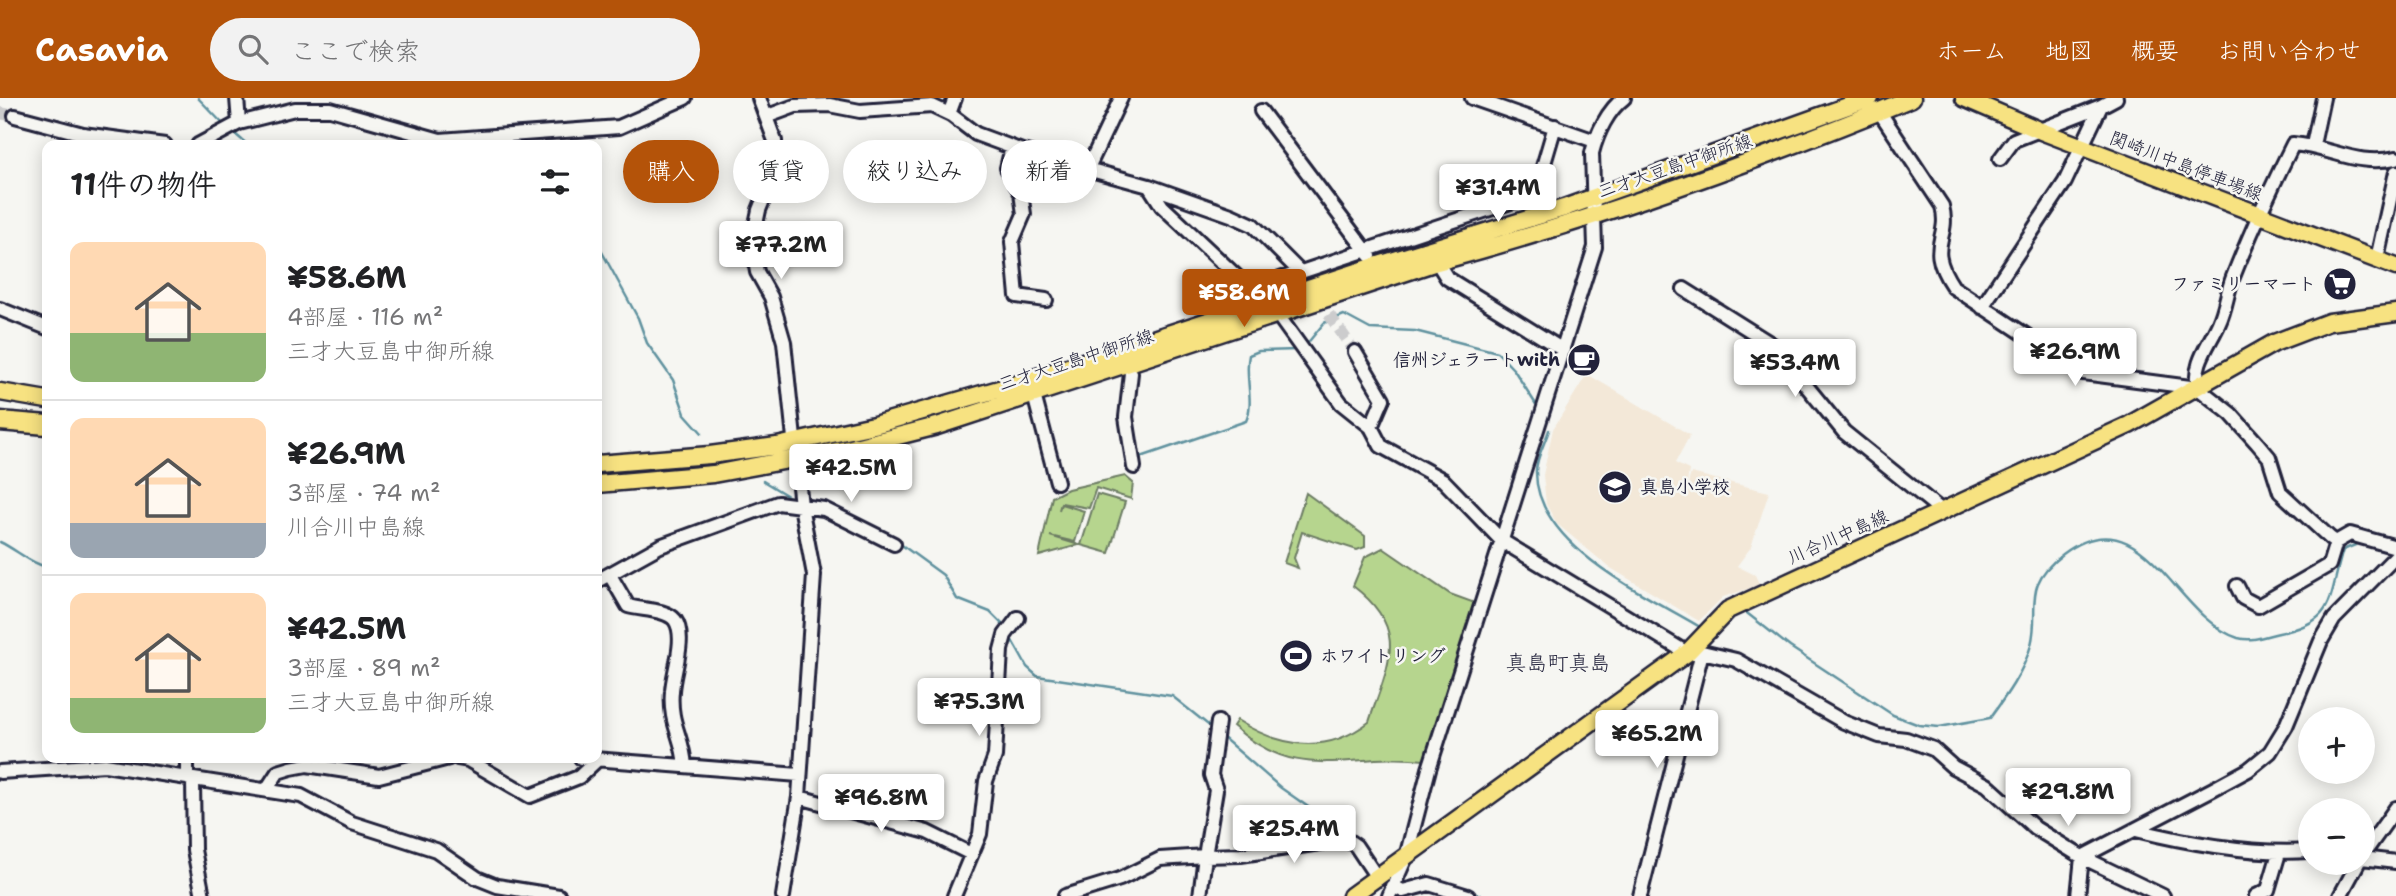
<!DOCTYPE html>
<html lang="ja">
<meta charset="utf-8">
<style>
body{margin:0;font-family:"Shantell Sans","Klee One",sans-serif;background:#f2f2f2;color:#202124;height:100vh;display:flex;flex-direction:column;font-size:26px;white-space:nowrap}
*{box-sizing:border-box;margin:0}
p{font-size:23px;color:#757577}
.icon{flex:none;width:38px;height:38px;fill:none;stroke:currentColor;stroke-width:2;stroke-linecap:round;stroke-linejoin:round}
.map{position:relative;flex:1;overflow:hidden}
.details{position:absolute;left:42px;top:42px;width:560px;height:623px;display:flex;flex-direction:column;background:#fff;border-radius:14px;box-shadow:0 4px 18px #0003}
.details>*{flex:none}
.hud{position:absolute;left:623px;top:42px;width:665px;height:63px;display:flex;gap:14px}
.tools{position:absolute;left:2298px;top:609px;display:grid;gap:14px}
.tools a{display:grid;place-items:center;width:77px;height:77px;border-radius:50%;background:#fff;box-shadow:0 4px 18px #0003;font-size:35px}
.price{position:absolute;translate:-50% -60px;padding:0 16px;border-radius:7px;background:#fff;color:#222;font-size:23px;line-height:46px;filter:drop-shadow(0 2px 4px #0008)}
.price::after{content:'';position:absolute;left:50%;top:42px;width:21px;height:16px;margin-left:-10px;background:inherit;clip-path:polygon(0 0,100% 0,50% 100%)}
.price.on{background:#b45309;color:#fff}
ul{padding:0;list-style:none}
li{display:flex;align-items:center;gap:21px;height:175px;padding:0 28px}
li+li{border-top:2px solid #e0e0e0}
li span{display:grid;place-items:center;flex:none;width:196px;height:140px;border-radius:14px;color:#555}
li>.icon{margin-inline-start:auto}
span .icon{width:84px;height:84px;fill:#fffc;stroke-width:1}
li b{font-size:30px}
h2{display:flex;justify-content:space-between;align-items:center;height:84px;padding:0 28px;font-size:30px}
.chip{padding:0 24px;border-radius:32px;background:#fff;box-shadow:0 4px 18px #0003;font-size:24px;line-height:63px}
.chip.on{background:#b45309;color:#fff}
header{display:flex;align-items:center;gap:42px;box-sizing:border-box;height:98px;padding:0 35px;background:#b45309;color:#fff}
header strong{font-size:33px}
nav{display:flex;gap:38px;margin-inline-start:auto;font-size:24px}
.search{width:490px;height:63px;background:#f2f2f2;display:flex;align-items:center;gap:18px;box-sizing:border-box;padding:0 24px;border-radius:38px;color:#757577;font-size:26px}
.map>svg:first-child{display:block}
</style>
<header>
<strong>Casavia</strong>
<div class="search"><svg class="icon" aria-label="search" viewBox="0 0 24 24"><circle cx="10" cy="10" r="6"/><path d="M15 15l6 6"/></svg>ここで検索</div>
<nav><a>ホーム</a><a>地図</a><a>概要</a><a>お問い合わせ</a></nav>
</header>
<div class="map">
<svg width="2396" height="798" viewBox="0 0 2396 798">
<rect width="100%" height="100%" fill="#f6f6f2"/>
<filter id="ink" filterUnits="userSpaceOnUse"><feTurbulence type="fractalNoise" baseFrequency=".0143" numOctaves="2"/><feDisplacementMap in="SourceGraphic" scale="14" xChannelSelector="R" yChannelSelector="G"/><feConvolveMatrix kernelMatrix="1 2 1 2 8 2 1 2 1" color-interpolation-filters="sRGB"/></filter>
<g filter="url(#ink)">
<path fill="#f3e8d8" d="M 1587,276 L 1690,337 L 1675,365 L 1689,372 L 1686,392 L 1691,375 L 1769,394 L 1751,449 L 1737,468 L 1755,477 L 1760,487 L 1723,499 L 1699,523 L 1609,469 L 1557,426 L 1546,406 L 1543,377 L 1553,331 Z"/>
<path fill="#b6d58e" stroke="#6c7c64" stroke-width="2" d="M 1125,378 L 1133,385 L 1131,401 L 1096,390 L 1089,410 L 1061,405 L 1059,412 L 1061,406 L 1084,413 L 1075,444 L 1050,438 L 1079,447 L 1039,458 L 1052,399 L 1068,391 Z
M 1306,395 L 1365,438 L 1365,449 L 1357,452 L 1302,434 L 1294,460 L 1298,470 L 1284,465 Z
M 1097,396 L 1125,404 L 1109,455 L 1081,447 Z
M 1383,450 L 1450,496 L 1475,505 L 1425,662 C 1347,653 1301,688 1233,628 L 1237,622 C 1281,650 1326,657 1369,624 C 1388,566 1411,532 1353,488 L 1365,459 Z"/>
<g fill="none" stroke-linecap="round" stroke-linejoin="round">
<path stroke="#61929f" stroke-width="2.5" d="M 198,0 L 225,28
M 235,36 L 248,47
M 597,151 L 602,154 L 638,220 L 647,245 L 673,282 L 685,316 L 702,335
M 1306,247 L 1324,225 L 1344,217 L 1370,231 L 1415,233 L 1497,254 L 1514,272 L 1537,308
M 1549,332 C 1545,345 1536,360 1536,373 C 1535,448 1645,496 1700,529 L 1718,511
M 1141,359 L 1246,323 C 1255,303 1244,279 1249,257 L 1259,253 L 1297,252
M 763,383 L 793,401
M 0,444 C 17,452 29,465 47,469
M 899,445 L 943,477 L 957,501 L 990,514 L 1004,528
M 1743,512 L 1790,549 L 1893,617 L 1919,627 L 1939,629 L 1990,620 C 2006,598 2024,573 2031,547 C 2041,508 2020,489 2063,456 C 2144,395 2174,520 2238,540 C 2253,544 2265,538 2279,535 C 2337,524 2328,500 2343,452 L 2360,445
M 1009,537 L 1027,569 L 1037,578 L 1172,598 L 1212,630
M 1220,637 L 1281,690 L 1347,736
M 1471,795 L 1486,798"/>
<path stroke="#cccccd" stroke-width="12" stroke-dasharray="12 6" stroke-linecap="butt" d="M 0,15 L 15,18
M 1298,172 L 1355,254"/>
<defs>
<path id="minor" d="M 237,0 L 239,25
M 759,0 L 775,43 L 776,70 L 759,112 L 752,145 L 757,174 L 771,199 L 784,244 L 801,408 L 814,477 L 799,699 L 783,798
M 1472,0 L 1595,43
M 1261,13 L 1370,158
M 1879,13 L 1942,108 C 1951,142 1924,146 1953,189 L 2083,275 L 2198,290 L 2231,316 L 2257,345 L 2269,359 L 2280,394 L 2330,440 L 2336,444 L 2350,436 L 2396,449
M 949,16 L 955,0
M 15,18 L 83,36 L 165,47
M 768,18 L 795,8 L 829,7 L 860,13 L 932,8 L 951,17 L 976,36 L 1022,53 L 1149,88 L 1231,117 L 1253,127 L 1298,172
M 198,47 L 239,25 L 295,11 L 330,11 L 440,42 L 619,29 L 685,0
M 2313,47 L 2323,0
M 1012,49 L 1007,70 L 1021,95 L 1024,116 L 1012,144 L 1017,198 L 1046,202
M 2000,61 L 2014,42 L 2101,8
M 1088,70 L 1121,0
M 1149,88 L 1162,108 L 1250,191 L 1253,208
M 2377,161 L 2396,74
M 1437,164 L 1447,180 L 1563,252
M 1250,191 L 1535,96 L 1555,28
M 1684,191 L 1773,247 L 1844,334 L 1942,413
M 1982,209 L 2065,84 L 2101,8 L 2116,0
M 0,211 L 47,230
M 1277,216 L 1341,305 L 1371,329 L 1381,348 L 1443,382 L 1502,443 L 1687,555 L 1702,554 L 1736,562 L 1844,624 L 1879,638 L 1906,641 L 1933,651 L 1953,669 L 1987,687 L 2035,730 L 2082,759 L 2163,798
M 1355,254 L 1383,301 L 1371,329
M 1128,266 L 1131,275 L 1126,319 L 1134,369
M 2198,290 C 2192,266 2210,246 2219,225 C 2226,210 2227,194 2233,179 C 2251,133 2271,90 2293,46 C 2331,49 2357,69 2396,60
M 1034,297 L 1057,384
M 610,477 L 628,508 C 641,512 666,511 675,522 C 687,539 673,574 672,593 C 669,626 683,638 685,668
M 597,483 L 660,448 L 778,405 L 824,411 L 894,446
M 2237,488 L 2243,500 L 2258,508 L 2329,467 L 2336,444
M 1218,624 L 1211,677 L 1216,692 L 1205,758 L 1241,757 L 1346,741 L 1356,748 L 1378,781
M 187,660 L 187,680 L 193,683 L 194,752 L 203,798
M 457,660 L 468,662 L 530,698 L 579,679 L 596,663
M 581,660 L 799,677
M 0,674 L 105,667 L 301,698 L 352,725 L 436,752 L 477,780 L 497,788 L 559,798
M 267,691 L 278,674 L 291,670 L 307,667 L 379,678 L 449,660
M 799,699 L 927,734 L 971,756
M 2136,732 C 2192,746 2252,757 2310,753
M 2362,758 L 2396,710
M 2082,759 L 2213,691 L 2248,672 L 2270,654 L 2286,628 L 2321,543 L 2334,521 L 2396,458
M 2362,760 L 2396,764
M 1392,788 L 1403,793 L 1429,786 L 1468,798
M 954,798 L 980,736 L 986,683 L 995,658 L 1001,552 L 1005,537 L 1018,520
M 1065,798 L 1120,781 L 1160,761 L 1205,758 L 1200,798
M 1389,798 L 1406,759 L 1429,671 L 1595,149 L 1592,55 C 1597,35 1608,12 1624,0
M 1640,798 L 1702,554
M 2078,798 L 2082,759
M 2256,798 L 2268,792 L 2279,755
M 2340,798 L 2358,765"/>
<path id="major" d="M 1964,0 L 2041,33 L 2396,169
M 0,294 L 47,302
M 597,366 L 710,357 L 777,348 L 874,327 L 1013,287 L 1375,168 L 1564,110 L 1870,0
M 597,386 L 713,376 L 847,351 L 937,328 L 1437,164 C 1599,121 1758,63 1912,0
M 1351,798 L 1687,555 L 1728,512 L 2129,327 L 2274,245 L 2329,224 L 2396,215"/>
<path id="highway" d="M 0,323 L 47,327"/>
</defs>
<use href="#minor" stroke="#22223b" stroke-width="18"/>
<use href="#major" stroke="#22223b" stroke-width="21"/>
<use href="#highway" stroke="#22223b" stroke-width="23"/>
<use href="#minor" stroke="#f6f6f2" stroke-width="12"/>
<use href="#major" stroke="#f7e281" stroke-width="16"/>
<use href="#highway" stroke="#f7e281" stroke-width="18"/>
</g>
</g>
<defs>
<symbol id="supermarket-disc" viewBox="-11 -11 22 22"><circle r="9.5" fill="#22223b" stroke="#f6f6f2"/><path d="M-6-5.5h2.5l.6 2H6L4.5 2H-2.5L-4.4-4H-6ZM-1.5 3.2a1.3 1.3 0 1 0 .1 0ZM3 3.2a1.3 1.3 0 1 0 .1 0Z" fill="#fff"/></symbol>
<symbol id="cafe-disc" viewBox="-11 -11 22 22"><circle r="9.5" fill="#22223b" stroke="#f6f6f2"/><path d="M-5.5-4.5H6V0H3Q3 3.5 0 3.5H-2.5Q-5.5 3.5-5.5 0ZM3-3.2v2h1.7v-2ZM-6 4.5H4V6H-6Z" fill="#fff"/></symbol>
<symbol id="school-disc" viewBox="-11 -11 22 22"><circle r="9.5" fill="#22223b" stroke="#f6f6f2"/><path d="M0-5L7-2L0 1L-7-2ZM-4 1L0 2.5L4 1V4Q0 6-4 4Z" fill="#fff"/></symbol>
<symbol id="stadium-disc" viewBox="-11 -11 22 22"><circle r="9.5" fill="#22223b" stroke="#f6f6f2"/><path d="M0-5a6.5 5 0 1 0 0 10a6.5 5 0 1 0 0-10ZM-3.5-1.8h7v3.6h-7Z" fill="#fff"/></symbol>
</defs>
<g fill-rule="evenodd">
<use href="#supermarket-disc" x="2321" y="167" width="38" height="38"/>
<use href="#cafe-disc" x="1565" y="243" width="38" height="38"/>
<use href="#school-disc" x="1596" y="370" width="38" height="38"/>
<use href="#stadium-disc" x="1277" y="539" width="38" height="38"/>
</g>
<g text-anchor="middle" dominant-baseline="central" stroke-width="5" stroke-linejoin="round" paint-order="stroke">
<g font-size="18" fill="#22223b" stroke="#f6f6f2">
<text transform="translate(1675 68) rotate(-19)">三才大豆島中御所線</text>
<text transform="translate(2186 68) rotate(21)">関崎川中島停車場線</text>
<text transform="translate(1076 262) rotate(-18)">三才大豆島中御所線</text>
<text transform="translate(1838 439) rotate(-24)">川合川中島線</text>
</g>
<g font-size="18" font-weight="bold" fill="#22223b" stroke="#f6f6f2" text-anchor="end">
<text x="2316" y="186">ファミリーマート</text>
<text x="1560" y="262">信州ジェラートwith</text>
<text x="1640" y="389" text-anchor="start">真島小学校</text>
<text x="1320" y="558" text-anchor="start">ホワイトリング</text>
</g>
<g font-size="21" fill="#22223b" stroke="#f6f6f2">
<text x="1558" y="565">真島町真島</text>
</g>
</g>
</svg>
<div class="tools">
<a>+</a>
<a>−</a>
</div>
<b class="price" style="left:1498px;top:126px">¥31.4M</b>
<b class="price" style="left:781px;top:183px">¥77.2M</b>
<b class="price on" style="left:1244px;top:231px">¥58.6M</b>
<b class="price" style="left:2075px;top:290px">¥26.9M</b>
<b class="price" style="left:1795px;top:301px">¥53.4M</b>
<b class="price" style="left:851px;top:406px">¥42.5M</b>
<b class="price" style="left:979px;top:640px">¥75.3M</b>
<b class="price" style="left:1657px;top:672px">¥65.2M</b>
<b class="price" style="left:2068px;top:730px">¥29.8M</b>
<b class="price" style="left:881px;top:736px">¥96.8M</b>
<b class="price" style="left:1294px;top:767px">¥25.4M</b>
<div class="hud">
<a class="chip on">購入</a>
<a class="chip">賃貸</a>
<a class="chip">絞り込み</a>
<a class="chip">新着</a>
</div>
<section class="details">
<h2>11件の物件<svg class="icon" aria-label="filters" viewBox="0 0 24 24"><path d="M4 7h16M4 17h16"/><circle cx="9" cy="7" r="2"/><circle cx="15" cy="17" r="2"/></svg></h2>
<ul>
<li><span style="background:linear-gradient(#ffd9b3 65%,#8fb573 0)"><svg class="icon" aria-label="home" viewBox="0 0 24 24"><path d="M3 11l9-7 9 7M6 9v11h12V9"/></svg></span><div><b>¥58.6M</b><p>4部屋 · 116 m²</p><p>三才大豆島中御所線</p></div></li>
<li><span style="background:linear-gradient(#ffd9b3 75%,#9aa5b1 0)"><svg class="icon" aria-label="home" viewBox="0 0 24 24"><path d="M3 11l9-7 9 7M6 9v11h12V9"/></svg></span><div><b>¥26.9M</b><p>3部屋 · 74 m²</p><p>川合川中島線</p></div></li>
<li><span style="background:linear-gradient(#ffd9b3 75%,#8fb573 0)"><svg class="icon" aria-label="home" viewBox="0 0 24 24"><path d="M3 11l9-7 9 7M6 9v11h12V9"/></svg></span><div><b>¥42.5M</b><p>3部屋 · 89 m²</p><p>三才大豆島中御所線</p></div></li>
</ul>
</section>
</div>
